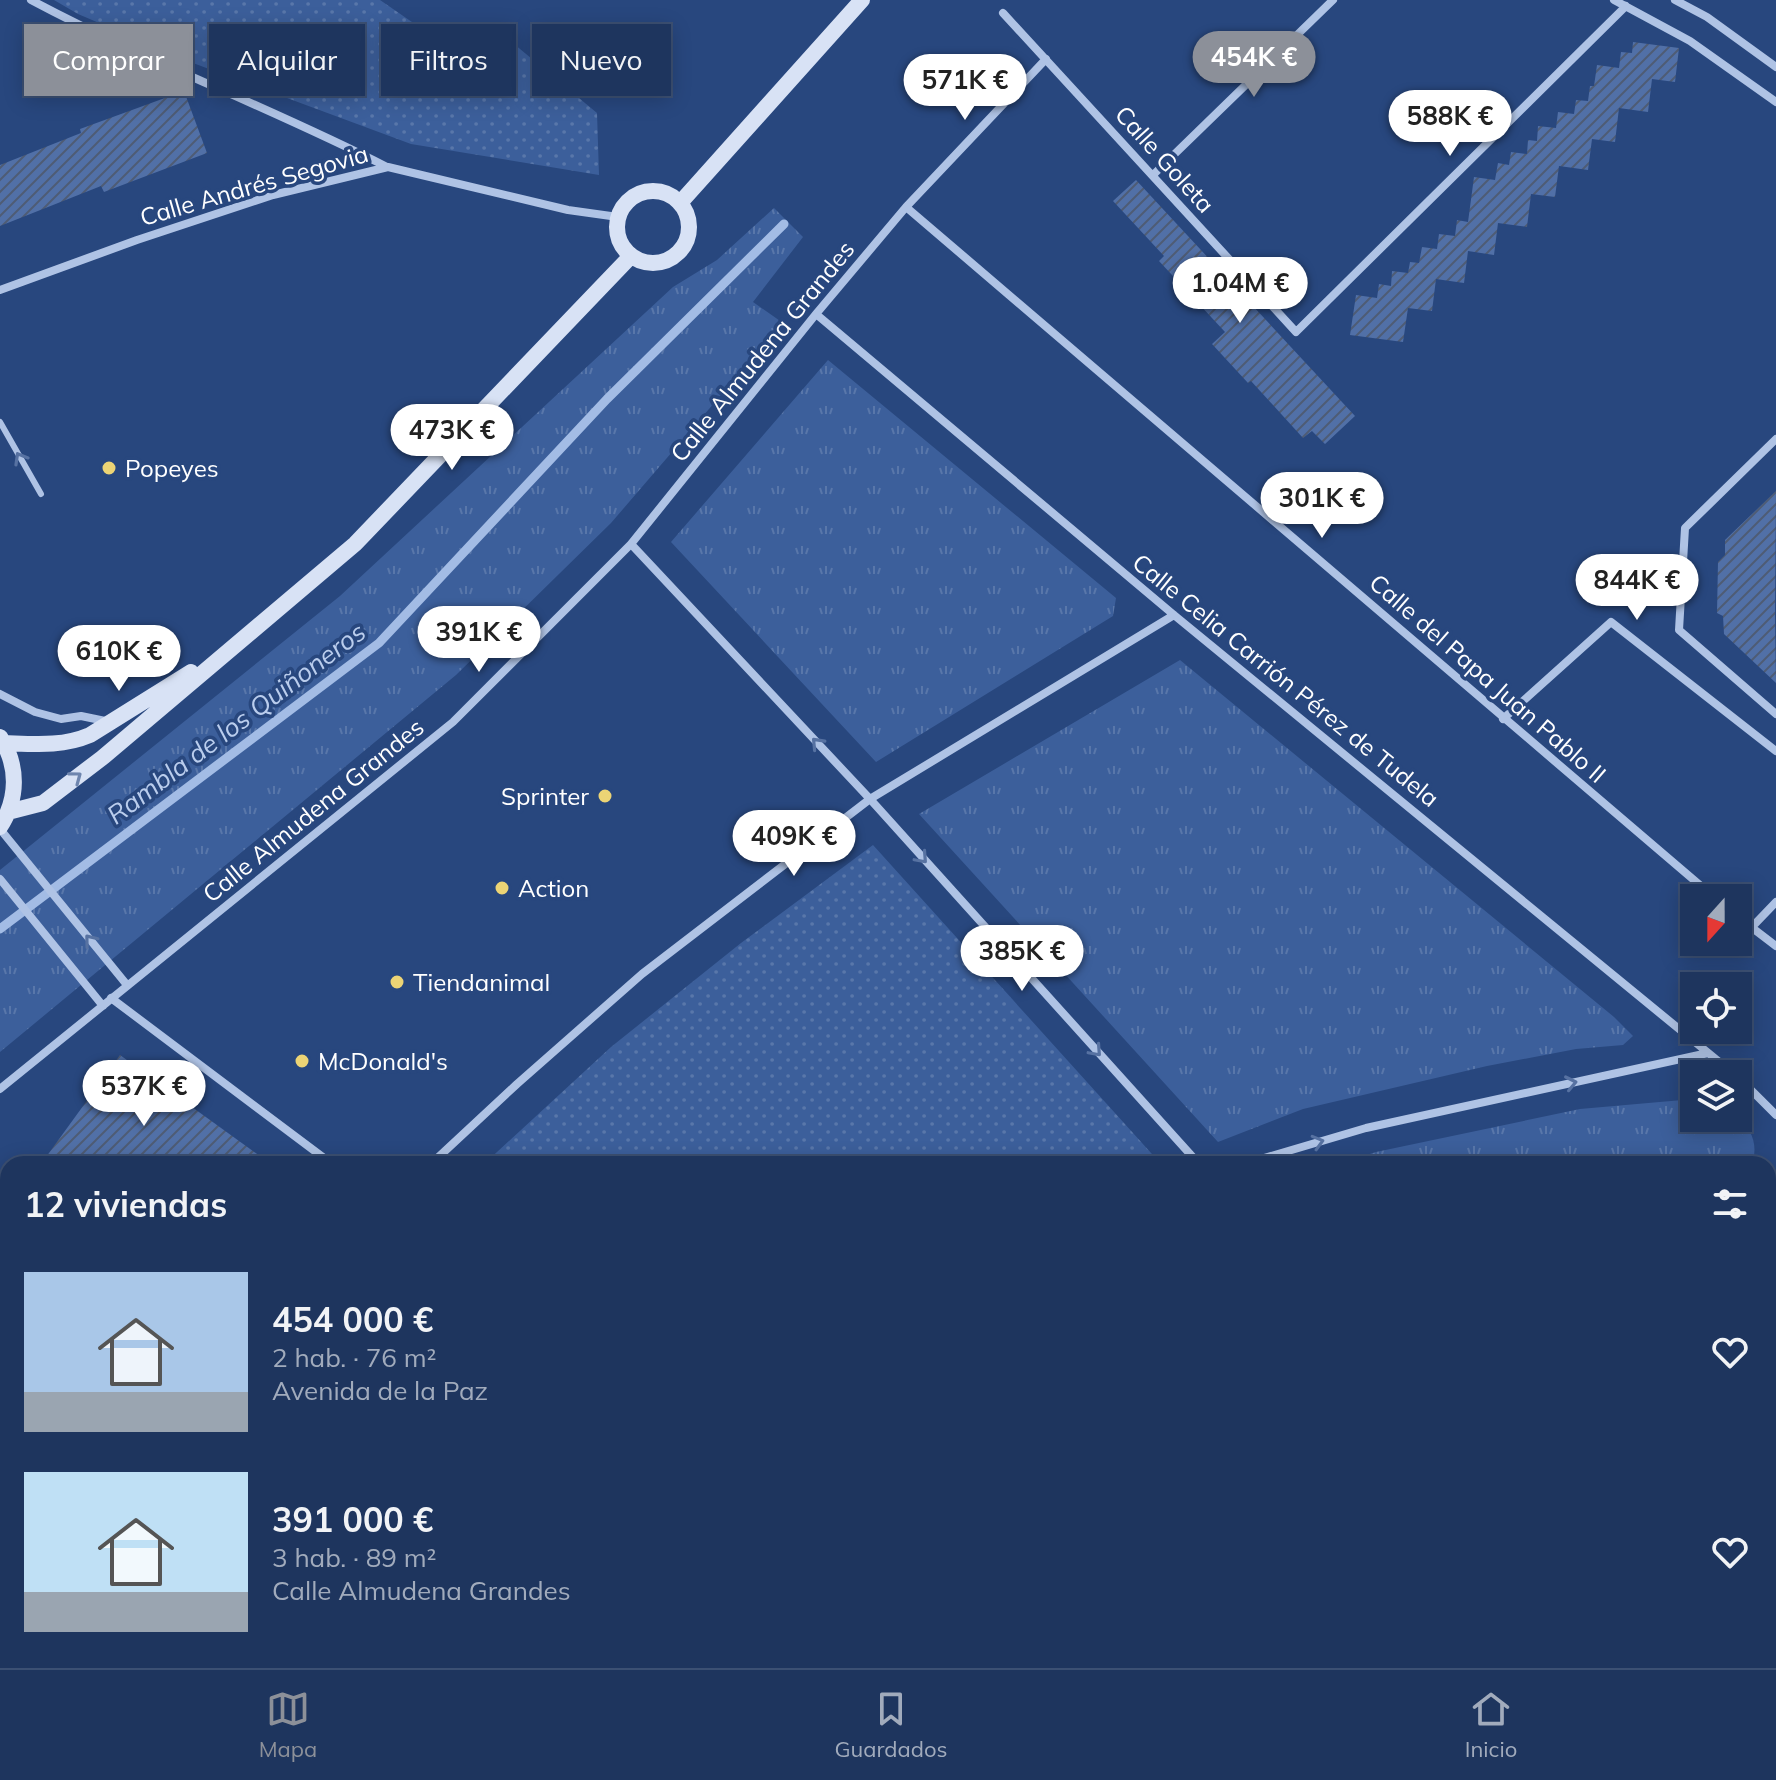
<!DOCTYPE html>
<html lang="es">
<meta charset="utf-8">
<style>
body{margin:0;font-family:Mulish,sans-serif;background:#2b4067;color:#f1f3f6;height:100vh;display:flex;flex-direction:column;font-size:30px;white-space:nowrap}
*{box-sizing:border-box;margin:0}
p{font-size:26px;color:#a1abbc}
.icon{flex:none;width:44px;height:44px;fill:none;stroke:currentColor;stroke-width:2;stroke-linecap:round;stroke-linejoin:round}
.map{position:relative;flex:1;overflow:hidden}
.panel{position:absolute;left:0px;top:1156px;width:1776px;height:512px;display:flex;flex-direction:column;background:#1e355e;border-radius:24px 24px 0 0;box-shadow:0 4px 20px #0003,0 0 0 2px #3c5073}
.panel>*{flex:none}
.hud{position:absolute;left:24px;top:24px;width:800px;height:72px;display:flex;gap:16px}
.needle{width:52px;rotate:201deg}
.controls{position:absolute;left:1680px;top:884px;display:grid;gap:16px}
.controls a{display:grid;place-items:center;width:72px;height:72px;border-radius:0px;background:#1e355e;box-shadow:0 4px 20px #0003,0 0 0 2px #3c5073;font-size:40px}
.price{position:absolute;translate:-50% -68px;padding:0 18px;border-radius:28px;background:#fff;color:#222;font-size:26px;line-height:52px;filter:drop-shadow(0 2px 4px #0008)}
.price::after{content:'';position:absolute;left:50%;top:48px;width:24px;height:18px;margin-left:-12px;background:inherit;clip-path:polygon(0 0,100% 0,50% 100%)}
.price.selected{background:#8c9099;color:#fff}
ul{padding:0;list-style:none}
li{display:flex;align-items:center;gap:24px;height:200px;padding:0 24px}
li span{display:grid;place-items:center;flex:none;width:224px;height:160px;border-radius:0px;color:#555}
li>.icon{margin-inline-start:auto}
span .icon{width:96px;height:96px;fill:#fffc;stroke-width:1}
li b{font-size:34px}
h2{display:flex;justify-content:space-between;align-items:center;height:96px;padding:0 24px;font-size:34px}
.tag{padding:0 28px;border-radius:0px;background:#1e355e;box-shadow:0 4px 20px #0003,0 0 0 2px #3c5073;font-size:28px;line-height:72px}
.tag.selected{background:#8c9099;color:#fff}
.menu{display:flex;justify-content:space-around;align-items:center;height:112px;border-top:2px solid #3c5073;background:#1e355e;font-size:22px;color:#a1abbc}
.menu a{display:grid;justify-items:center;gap:4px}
.menu .selected{color:#8c9099}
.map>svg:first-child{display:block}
</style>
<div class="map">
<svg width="1776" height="1668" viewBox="0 0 1776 1668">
<defs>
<pattern id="grass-tufts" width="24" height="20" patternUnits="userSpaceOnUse" patternTransform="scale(2)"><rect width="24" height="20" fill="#3c5f9b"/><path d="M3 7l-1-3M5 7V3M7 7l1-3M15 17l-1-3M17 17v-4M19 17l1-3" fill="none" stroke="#5977aa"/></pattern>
<pattern id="park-dots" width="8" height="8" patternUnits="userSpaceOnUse" patternTransform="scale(2)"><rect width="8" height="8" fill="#3c5f9b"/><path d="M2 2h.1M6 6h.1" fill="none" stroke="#5977aa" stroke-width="1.8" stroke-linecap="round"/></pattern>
<pattern id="building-hatch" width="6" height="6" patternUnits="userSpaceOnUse" patternTransform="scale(2)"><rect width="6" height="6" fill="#5170a7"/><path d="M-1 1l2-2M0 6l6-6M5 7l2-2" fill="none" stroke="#4e5c75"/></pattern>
</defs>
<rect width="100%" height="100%" fill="#28477e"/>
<path fill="url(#grass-tufts)" d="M 774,208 L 803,237 L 753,302 L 783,323 L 611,523 L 456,675 L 0,1052 L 0,870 L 340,596 L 673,287 L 717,260 Z
M 828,360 L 1116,598 L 1113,616 L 876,762 L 671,542 Z
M 1180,660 L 1614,1017 L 1633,1036 L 1623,1045 L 1576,1049 L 1487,1066 L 1303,1109 L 1218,1142 L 919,814 Z
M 1694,1099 L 1694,1118 C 1705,1118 1725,1114 1735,1119 C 1753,1126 1759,1149 1751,1164 L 1339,1164 L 1376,1152 L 1580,1109 Z
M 1768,1263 L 1776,1263 L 1776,1668 L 842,1668 L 846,1660 L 1768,1660 Z
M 202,1660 L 620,1660 L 616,1668 L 268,1668 Z
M 681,1660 L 776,1660 L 773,1668 L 677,1668 Z"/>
<path fill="url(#park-dots)" d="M 54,0 L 380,0 L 425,31 L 508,39 L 597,113 L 599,175 L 411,144 L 193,63 L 78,14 Z
M 873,845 L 1161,1164 L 484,1164 L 611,1047 L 741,943 Z"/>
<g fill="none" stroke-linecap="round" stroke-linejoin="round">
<path stroke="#a3bce5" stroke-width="9" d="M 0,929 L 379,643 L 607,399 L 784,224"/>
</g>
<path fill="url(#building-hatch)" d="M 1633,42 L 1679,48 L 1675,82 L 1652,79 L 1648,112 L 1619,108 L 1615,142 L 1592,139 L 1588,170 L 1559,166 L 1555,197 L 1531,194 L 1527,227 L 1498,223 L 1494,255 L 1468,251 L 1464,283 L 1436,279 L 1432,311 L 1408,308 L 1403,342 L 1350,335 L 1356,295 L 1377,298 L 1379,284 L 1391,286 L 1392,271 L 1408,273 L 1410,262 L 1419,263 L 1422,247 L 1437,249 L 1439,234 L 1455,236 L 1457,220 L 1468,222 L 1474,177 L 1495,180 L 1498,163 L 1509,165 L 1511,152 L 1527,154 L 1528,140 L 1537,141 L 1538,126 L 1556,128 L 1558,112 L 1574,114 L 1576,100 L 1588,101 L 1590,86 L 1594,86 L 1597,65 L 1619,68 L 1621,52 L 1632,53 Z
M 184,91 L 207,153 L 104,192 L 101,186 L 0,226 L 0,165 L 81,133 L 80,129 Z
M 1136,180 L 1355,416 L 1325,444 L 1312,431 L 1303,438 L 1251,381 L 1248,383 L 1212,344 L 1225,332 L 1159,261 L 1164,256 L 1113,201 Z
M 1776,491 L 1775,616 L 1776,683 L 1724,634 L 1723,616 L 1717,613 L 1718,562 L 1725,555 L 1725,540 Z
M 120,1055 L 271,1164 L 41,1164 Z"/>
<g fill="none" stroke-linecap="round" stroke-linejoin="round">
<path stroke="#afc3e5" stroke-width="6" d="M 0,422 L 41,494"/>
<path stroke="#afc3e5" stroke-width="8" d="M 31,0 C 147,62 270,107 387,167
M 1614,0 L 1690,41 L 1776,102
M 1675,0 L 1707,17 L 1776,67
M 1003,13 L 1296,332 L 1626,6
M 1153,175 L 1333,0
M 906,207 L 1715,898
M 0,290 L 137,240 L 273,195 L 388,167 L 568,210 L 618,217
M 816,314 L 1174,615 L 1734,1074
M 1776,439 L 1685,528 L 1679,630 L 1776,714
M 631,544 L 870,799 L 1199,1164
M 0,694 L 35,712 L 61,719 L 81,716 L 110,722
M 1503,719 L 1611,622 L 1776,751
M 0,829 L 127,985
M 0,879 L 103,1006
M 1738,917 L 1776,946
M 1751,928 L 1776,902
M 111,998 L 332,1164
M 1738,1077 L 1776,1115
M 0,1089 L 453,722 L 631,544 L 816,314 L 906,207 L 1046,59
M 431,1164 L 517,1084 L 642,974 L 870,799 L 1174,615
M 1244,1164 L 1366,1128 L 1708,1053
M 1768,1198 L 1776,1197
M 7,1668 L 12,1660
M 648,1668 L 652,1660
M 804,1668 L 809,1660"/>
<path stroke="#d8e2f5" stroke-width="16" d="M617 227a36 36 0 1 1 72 0a36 36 0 1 1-72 0Z
M 680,203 L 862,0
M 0,737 C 19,766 18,799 0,827
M 4,743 C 34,744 62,747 90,735 L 191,672
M 8,812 L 43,803 L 102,758 L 355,544 L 631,256"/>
</g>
<defs><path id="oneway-chevron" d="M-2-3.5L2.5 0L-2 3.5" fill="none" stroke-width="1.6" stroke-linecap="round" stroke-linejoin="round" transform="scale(2)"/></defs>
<g stroke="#5772a2">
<use href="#oneway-chevron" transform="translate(20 458) rotate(-120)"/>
<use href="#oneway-chevron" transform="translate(817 743) rotate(-133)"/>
<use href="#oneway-chevron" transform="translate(922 858) rotate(48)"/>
<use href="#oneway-chevron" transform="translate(90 940) rotate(-129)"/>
<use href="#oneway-chevron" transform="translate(1096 1051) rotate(48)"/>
<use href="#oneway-chevron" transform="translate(1571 1083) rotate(-12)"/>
<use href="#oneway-chevron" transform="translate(1318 1142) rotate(-16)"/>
</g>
<use stroke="#6e85ae" href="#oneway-chevron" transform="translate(76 777) rotate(-37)"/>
<g fill="#ecd475" stroke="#28477e" stroke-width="3">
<circle cx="109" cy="468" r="8"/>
<circle cx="605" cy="796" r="8"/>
<circle cx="502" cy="888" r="8"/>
<circle cx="397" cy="982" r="8"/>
<circle cx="302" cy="1061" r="8"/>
</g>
<g text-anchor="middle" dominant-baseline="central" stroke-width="7" stroke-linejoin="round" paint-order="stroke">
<g font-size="24" fill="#fff" stroke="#28477e">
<text transform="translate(1165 159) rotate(48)">Calle Goleta</text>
<text transform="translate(254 185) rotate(-16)">Calle Andrés Segovia</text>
<text transform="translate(762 351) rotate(-51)">Calle Almudena Grandes</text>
<text transform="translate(1488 678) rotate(41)">Calle del Papa Juan Pablo II</text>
<text transform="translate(1286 680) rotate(39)">Calle Celia Carrión Pérez de Tudela</text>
<text transform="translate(313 810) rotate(-39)">Calle Almudena Grandes</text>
</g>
<g font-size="24" fill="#fff" stroke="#28477e" text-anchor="start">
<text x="125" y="468">Popeyes</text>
<text x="589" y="796" text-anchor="end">Sprinter</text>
<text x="518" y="888">Action</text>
<text x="413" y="982">Tiendanimal</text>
<text x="318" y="1061">McDonald's</text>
</g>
<g font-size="26" font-style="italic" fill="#bacded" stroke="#28477e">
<text transform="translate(236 723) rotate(-37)">Rambla de los Quiñoneros</text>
</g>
</g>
</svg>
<div class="controls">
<a><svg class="needle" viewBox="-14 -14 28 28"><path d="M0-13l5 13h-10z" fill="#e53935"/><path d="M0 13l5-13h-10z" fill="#a1abbc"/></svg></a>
<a><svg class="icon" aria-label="locate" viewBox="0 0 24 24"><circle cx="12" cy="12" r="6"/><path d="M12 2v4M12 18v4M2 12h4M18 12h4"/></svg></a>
<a><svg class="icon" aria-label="layers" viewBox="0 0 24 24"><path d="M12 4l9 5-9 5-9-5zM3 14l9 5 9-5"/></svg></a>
</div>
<b class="price selected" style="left:1254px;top:99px">454K €</b>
<b class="price" style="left:965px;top:122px">571K €</b>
<b class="price" style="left:1450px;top:158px">588K €</b>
<b class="price" style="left:1240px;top:325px">1.04M €</b>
<b class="price" style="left:452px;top:472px">473K €</b>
<b class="price" style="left:1322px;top:540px">301K €</b>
<b class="price" style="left:1637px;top:622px">844K €</b>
<b class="price" style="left:479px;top:674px">391K €</b>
<b class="price" style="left:119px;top:693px">610K €</b>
<b class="price" style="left:794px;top:878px">409K €</b>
<b class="price" style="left:1022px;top:993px">385K €</b>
<b class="price" style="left:144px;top:1128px">537K €</b>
<div class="hud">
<a class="tag selected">Comprar</a>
<a class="tag">Alquilar</a>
<a class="tag">Filtros</a>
<a class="tag">Nuevo</a>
</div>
<section class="panel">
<h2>12 viviendas<svg class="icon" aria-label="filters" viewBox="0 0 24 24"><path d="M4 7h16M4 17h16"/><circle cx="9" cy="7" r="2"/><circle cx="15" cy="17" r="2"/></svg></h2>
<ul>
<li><span style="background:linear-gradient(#a9c7e8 75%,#9aa5b1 0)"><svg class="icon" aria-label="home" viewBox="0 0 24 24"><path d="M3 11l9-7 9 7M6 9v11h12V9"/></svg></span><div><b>454 000 €</b><p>2 hab. · 76 m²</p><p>Avenida de la Paz</p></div><svg class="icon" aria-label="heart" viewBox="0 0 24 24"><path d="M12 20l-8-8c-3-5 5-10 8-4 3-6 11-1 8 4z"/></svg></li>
<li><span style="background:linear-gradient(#bfe0f5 75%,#9aa5b1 0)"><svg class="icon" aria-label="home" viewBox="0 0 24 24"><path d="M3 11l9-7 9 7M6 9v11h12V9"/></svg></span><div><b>391 000 €</b><p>3 hab. · 89 m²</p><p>Calle Almudena Grandes</p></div><svg class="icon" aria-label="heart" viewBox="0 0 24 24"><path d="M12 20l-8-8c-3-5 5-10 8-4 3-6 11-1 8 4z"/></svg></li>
</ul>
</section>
</div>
<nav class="menu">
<a class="selected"><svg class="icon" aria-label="map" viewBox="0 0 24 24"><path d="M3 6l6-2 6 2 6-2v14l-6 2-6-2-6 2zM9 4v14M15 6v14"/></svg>Mapa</a>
<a><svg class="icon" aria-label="saved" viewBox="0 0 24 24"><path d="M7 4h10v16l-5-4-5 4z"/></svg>Guardados</a>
<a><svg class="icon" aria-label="home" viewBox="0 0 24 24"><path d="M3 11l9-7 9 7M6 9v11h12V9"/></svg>Inicio</a>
</nav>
